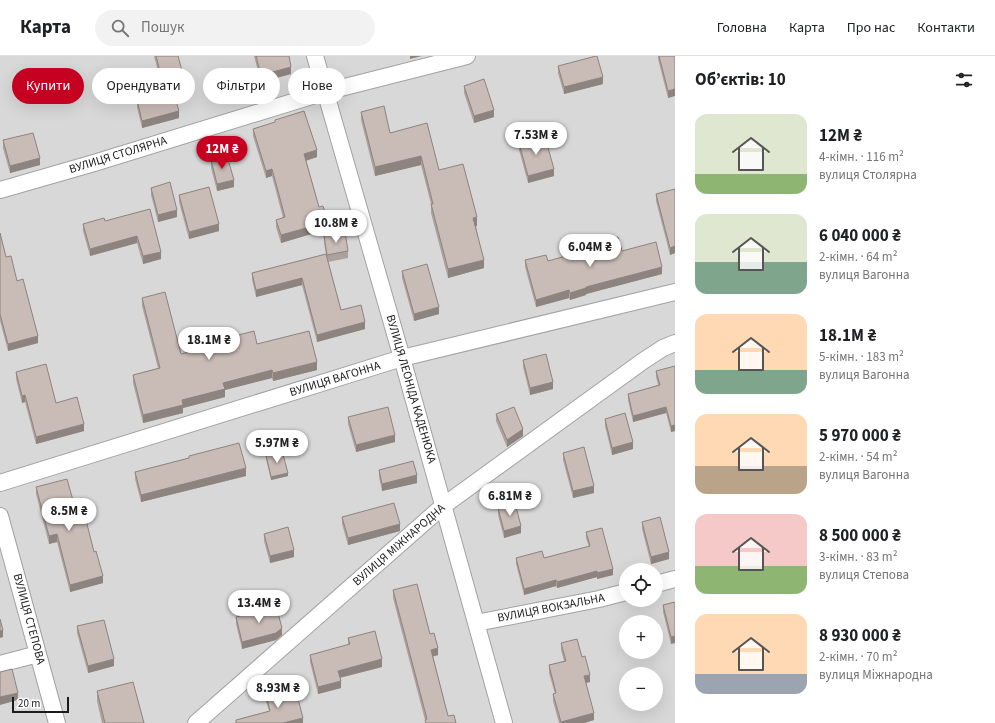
<!DOCTYPE html>
<html lang="uk">
<meta charset="utf-8">
<style>
body{margin:0;font-family:"Source Sans 3",sans-serif;background:#f2f2f2;color:#202124;height:100vh;display:flex;flex-direction:column;font-size:15px;white-space:nowrap}
*{box-sizing:border-box;margin:0}
p{font-size:13px;color:#757577}
.icon{flex:none;width:22px;height:22px;fill:none;stroke:currentColor;stroke-width:2;stroke-linecap:round;stroke-linejoin:round}
.map{position:relative;flex:1;overflow:hidden}
.panel{display:flex;flex-direction:column;background:#fff;width:320px}
.panel>*{flex:none}
.guide{position:absolute;left:12px;top:12px;width:380px;height:36px;display:flex;gap:8px}
.tools{position:absolute;left:619px;top:507px;display:grid;gap:8px}
.tools a{display:grid;place-items:center;width:44px;height:44px;border-radius:50%;background:#fff;box-shadow:0 4px 16px #0002;font-size:20px}
.scale{position:absolute;left:12px;bottom:10px;width:57px;box-sizing:border-box;padding-left:4px;border:2px solid #1b1b1b;border-top:0;font-size:11px;line-height:14px;white-space:nowrap;color:#1b1b1b;-webkit-text-stroke:3px #fff;paint-order:stroke}
.price{position:absolute;translate:-50% -34px;padding:0 9px;border-radius:14px;background:#fff;color:#222;font-size:13px;line-height:26px;filter:drop-shadow(0 1px 2px #0008)}
.price::after{content:'';position:absolute;left:50%;top:24px;width:12px;height:9px;margin-left:-6px;background:inherit;clip-path:polygon(0 0,100% 0,50% 100%)}
.price.on{background:#c50020;color:#fff}
ul{padding:0;list-style:none}
li{display:flex;align-items:center;gap:12px;height:100px;padding:0 20px}
li span{display:grid;place-items:center;flex:none;width:112px;height:80px;border-radius:12px;color:#555}
li>.icon{margin-inline-start:auto}
span .icon{width:48px;height:48px;fill:#fffc;stroke-width:1}
li b{font-size:17px}
h2{display:flex;justify-content:space-between;align-items:center;height:48px;padding:0 20px;font-size:17px}
.pill{padding:0 14px;border-radius:18px;background:#fff;box-shadow:0 4px 16px #0002;font-size:14px;line-height:36px}
.pill.on{background:#c50020;color:#fff}
header{display:flex;align-items:center;gap:24px;box-sizing:border-box;height:56px;padding:0 20px;background:#fff;border-bottom:1px solid #e0e0e0}
header strong{font-size:19px}
nav{display:flex;gap:22px;margin-inline-start:auto;font-size:14px}
.search{width:280px;height:36px;background:#f2f2f2;display:flex;align-items:center;gap:10px;box-sizing:border-box;padding:0 14px;border-radius:22px;color:#757577;font-size:15px}
main{display:flex;flex:1;min-height:0}
.map>svg:first-child{display:block}
</style>
<header>
<strong>Карта</strong>
<div class="search"><svg class="icon" aria-label="search" viewBox="0 0 24 24"><circle cx="10" cy="10" r="6"/><path d="M15 15l6 6"/></svg>Пошук</div>
<nav><a>Головна</a><a>Карта</a><a>Про нас</a><a>Контакти</a></nav>
</header>
<main>
<div class="map">
<svg width="675" height="667" viewBox="0 0 675 667">
<rect width="100%" height="100%" fill="#ede6df"/>
<path fill="#d9d8d8" fill-rule="evenodd" d="M 0,0 L 675,0 L 675,667 L 0,667 ZM 626,514 L 656,514 L 656,544 L 626,544 ZM 626,566 L 656,566 L 656,596 L 626,596 ZM 626,618 L 656,618 L 656,648 L 626,648 Z"/>
<g fill="none" stroke-linecap="round" stroke-linejoin="round">
<defs>
<path id="street" d="M 315,0 L 402,302 L 504,667
M 0,134 L 94,107 L 325,36 L 467,0
M 0,427 L 402,302 L 675,236
M 0,460 L 57,667
M 656,528 L 675,523
M 476,567 L 599,543 L 626,536
M 0,608 L 38,598
M 196,667 L 443,450 L 643,305 L 663,292 L 675,287"/>
</defs>
<use href="#street" stroke="#a2a2a2" stroke-width="18"/>
<use href="#street" stroke="#fff" stroke-width="16"/>
</g>
<path fill="#ada19d" d="M 154,0 L 178,0 L 184,29 L 163,34 Z
M 254,0 L 289,0 L 291,18 L 261,26 Z
M 658,0 L 675,0 L 668,42 L 658,3 Z
M 558,10 L 603,28 L 564,38 L 558,17 Z
M 464,30 L 494,61 L 474,67 L 464,37 Z
M 137,44 L 179,62 L 142,72 L 137,51 Z
M 361,56 L 390,77 L 439,114 L 477,170 L 476,170 L 484,212 L 448,222 L 431,157 L 431,148 L 421,109 L 375,120 L 361,64 Z
M 275,64 L 317,101 L 306,105 L 319,151 L 328,173 L 281,187 L 276,171 L 276,164 L 283,162 L 272,120 L 266,122 L 253,80 L 253,73 L 275,67 Z
M 3,84 L 40,109 L 10,117 L 3,92 Z
M 519,87 L 554,120 L 528,127 L 519,94 Z
M 211,104 L 234,131 L 217,135 L 211,112 Z
M 151,132 L 177,161 L 158,166 L 151,139 Z
M 675,133 L 675,197 L 670,199 L 656,145 L 656,138 Z
M 179,139 L 219,175 L 189,183 L 179,146 Z
M 150,153 L 161,203 L 143,208 L 137,187 L 90,200 L 83,175 L 83,168 L 105,165 Z
M 0,177 L 6,201 L 17,225 L 38,287 L 8,295 L 0,265 Z
M 324,180 L 348,195 L 348,202 L 328,206 L 341,254 L 365,273 L 317,286 L 302,229 L 256,241 L 252,224 L 252,217 L 326,198 L 324,187 Z
M 597,187 L 622,195 L 662,218 L 586,238 L 586,239 L 570,244 L 569,242 L 536,251 L 525,211 L 525,204 L 548,205 L 597,191 Z
M 402,215 L 439,258 L 414,265 L 402,222 Z
M 142,242 L 181,298 L 223,287 L 223,283 L 257,288 L 317,314 L 273,325 L 272,322 L 225,334 L 225,341 L 183,352 L 183,357 L 143,367 L 133,327 L 133,319 L 158,312 L 142,250 Z
M 523,304 L 553,333 L 530,339 L 523,311 Z
M 675,310 L 675,375 L 671,376 L 666,357 L 633,366 L 628,344 L 628,338 L 658,329 L 656,321 L 656,315 Z
M 16,316 L 56,347 L 84,375 L 36,388 L 25,346 L 22,347 L 16,323 Z
M 496,358 L 523,380 L 507,391 L 496,365 Z
M 348,361 L 395,386 L 356,396 L 348,368 Z
M 605,363 L 633,393 L 612,399 L 605,370 Z
M 563,397 L 594,437 L 573,442 L 563,404 Z
M 266,399 L 288,420 L 271,424 L 266,403 Z
M 189,400 L 246,420 L 141,446 L 135,423 L 135,416 L 189,402 Z
M 379,414 L 417,427 L 382,435 L 379,421 Z
M 36,431 L 78,462 L 94,496 L 103,527 L 70,536 L 57,486 L 49,488 L 36,438 Z
M 498,452 L 521,477 L 504,482 L 498,459 Z
M 342,461 L 400,475 L 348,489 L 342,468 Z
M 642,466 L 669,503 L 651,508 L 642,473 Z
M 586,476 L 613,519 L 597,523 L 597,521 L 557,532 L 556,530 L 524,539 L 516,508 L 516,502 L 544,502 L 589,491 L 586,482 Z
M 264,478 L 294,501 L 270,507 L 264,485 Z
M 393,534 L 430,578 L 438,599 L 433,600 L 448,660 L 456,667 L 425,667 L 425,664 L 393,542 Z
M 675,546 L 671,588 L 663,556 L 663,549 Z
M 236,561 L 282,579 L 276,584 L 242,593 L 236,568 Z
M 77,570 L 114,610 L 88,617 L 77,577 Z
M 348,582 L 382,611 L 340,622 L 341,632 L 318,638 L 310,606 L 310,599 L 348,589 Z
M 561,587 L 582,601 L 590,626 L 586,627 L 594,664 L 584,667 L 559,667 L 553,645 L 553,638 L 555,638 L 549,617 L 549,609 L 564,605 L 561,594 Z
M 97,635 L 144,667 L 102,667 L 97,645 Z
M 266,638 L 303,667 L 236,667 L 236,664 L 269,655 L 266,645 Z"/>
<path fill="#8d837f" d="M 410,0 L 422,0 L 410,3 Z
M 291,11 L 291,18 L 261,26 L 261,19 Z
M 603,21 L 603,28 L 564,38 L 564,31 Z
M 184,22 L 184,29 L 163,34 L 163,27 Z
M 675,33 L 675,40 L 668,42 L 668,35 Z
M 494,54 L 494,61 L 474,67 L 474,60 Z
M 179,55 L 179,62 L 142,72 L 142,65 Z
M 317,94 L 317,101 L 304,105 L 304,98 Z
M 421,100 L 421,109 L 375,120 L 375,111 Z
M 40,102 L 40,109 L 10,117 L 10,110 Z
M 272,113 L 272,120 L 266,122 L 266,115 Z
M 554,113 L 554,120 L 528,127 L 528,120 Z
M 234,124 L 234,131 L 217,135 L 217,128 Z
M 177,154 L 177,161 L 158,166 L 158,159 Z
M 477,161 L 477,170 L 473,171 L 473,162 Z
M 328,166 L 328,173 L 281,187 L 281,179 Z
M 219,168 L 219,175 L 189,183 L 189,176 Z
M 137,180 L 137,187 L 90,200 L 90,193 Z
M 675,190 L 675,197 L 670,199 L 670,192 Z
M 161,196 L 161,203 L 143,208 L 143,200 Z
M 484,204 L 484,212 L 448,222 L 448,213 Z
M 662,211 L 662,218 L 586,238 L 586,239 L 570,244 L 570,237 L 586,231 Z
M 302,222 L 302,229 L 256,241 L 256,234 Z
M 569,234 L 569,242 L 536,251 L 536,244 Z
M 439,251 L 439,258 L 414,265 L 414,258 Z
M 365,266 L 365,273 L 317,286 L 317,279 Z
M 38,280 L 38,287 L 8,295 L 8,288 Z
M 317,306 L 317,314 L 273,325 L 273,317 Z
M 272,314 L 272,322 L 225,334 L 225,341 L 183,352 L 183,357 L 143,367 L 143,359 L 223,327 Z
M 553,326 L 553,333 L 530,339 L 530,332 Z
M 25,339 L 25,346 L 22,347 L 22,340 Z
M 666,351 L 666,357 L 633,366 L 633,360 Z
M 84,368 L 84,375 L 36,388 L 36,381 Z
M 675,369 L 675,375 L 671,376 L 671,370 Z
M 523,373 L 523,380 L 507,391 L 507,384 Z
M 395,379 L 395,386 L 356,396 L 356,389 Z
M 633,386 L 633,393 L 612,399 L 612,392 Z
M 246,412 L 246,420 L 141,446 L 141,439 Z
M 288,417 L 288,420 L 271,424 L 271,421 Z
M 417,419 L 417,427 L 382,435 L 382,428 Z
M 594,430 L 594,437 L 573,442 L 573,435 Z
M 400,468 L 400,475 L 348,489 L 348,482 Z
M 521,470 L 521,477 L 504,482 L 504,475 Z
M 57,478 L 57,486 L 49,488 L 49,480 Z
M 294,494 L 294,501 L 270,507 L 270,500 Z
M 669,496 L 669,503 L 651,508 L 651,501 Z
M 613,513 L 613,519 L 597,523 L 597,517 Z
M 597,515 L 597,521 L 557,532 L 557,526 Z
M 103,520 L 103,527 L 70,536 L 70,529 Z
M 556,524 L 556,530 L 524,539 L 524,533 Z
M 282,572 L 282,579 L 276,584 L 242,593 L 242,586 Z
M 3,574 L 3,581 L 0,582 L 0,575 Z
M 675,580 L 675,587 L 671,588 L 671,581 Z
M 438,592 L 438,599 L 431,601 L 431,594 Z
M 114,603 L 114,610 L 88,617 L 88,610 Z
M 382,603 L 382,611 L 338,622 L 338,615 Z
M 590,619 L 590,626 L 584,627 L 584,620 Z
M 341,625 L 341,632 L 318,638 L 318,631 Z
M 18,637 L 18,644 L 0,649 L 0,641 Z
M 594,657 L 594,664 L 584,667 L 561,667 L 561,666 Z
M 303,662 L 303,667 L 283,667 Z"/>
<path fill="#c9bbb6" stroke="#8d837f" d="M 156,0 L 178,0 L 184,22 L 163,27 Z
M 256,0 L 289,0 L 291,11 L 261,19 Z
M 596,0 L 597,0 L 603,21 L 564,31 L 558,10 Z
M 659,0 L 675,0 L 675,33 L 668,35 Z
M 484,23 L 494,54 L 474,60 L 464,30 Z
M 173,35 L 179,55 L 142,65 L 137,44 Z
M 384,50 L 390,77 L 427,67 L 439,114 L 463,108 L 477,161 L 473,162 L 484,204 L 448,213 L 431,148 L 433,148 L 421,100 L 375,111 L 361,56 Z
M 304,55 L 317,94 L 304,98 L 319,151 L 323,150 L 328,166 L 281,179 L 276,164 L 285,161 L 272,113 L 266,115 L 253,73 L 275,66 L 275,64 Z
M 33,77 L 40,102 L 10,110 L 3,84 Z
M 545,81 L 554,113 L 528,120 L 519,87 Z
M 227,100 L 234,124 L 217,128 L 211,104 Z
M 170,126 L 177,154 L 158,159 L 151,132 Z
M 209,131 L 219,168 L 189,176 L 179,139 Z
M 675,133 L 675,190 L 670,192 L 656,138 Z
M 150,153 L 161,196 L 143,200 L 137,180 L 90,193 L 83,168 L 104,162 L 105,165 Z
M 345,176 L 348,195 L 327,199 L 324,180 Z
M 0,177 L 6,201 L 11,200 L 17,225 L 23,223 L 38,280 L 8,288 L 0,258 Z
M 618,181 L 622,195 L 656,186 L 662,211 L 586,231 L 586,232 L 570,237 L 569,234 L 536,244 L 525,204 L 546,199 L 548,205 L 598,191 L 597,187 Z
M 326,198 L 341,254 L 361,249 L 365,266 L 317,279 L 302,222 L 256,234 L 252,217 Z
M 427,208 L 439,251 L 414,258 L 402,215 Z
M 165,236 L 181,298 L 224,287 L 223,283 L 254,275 L 257,288 L 309,275 L 317,306 L 273,317 L 272,314 L 223,327 L 225,333 L 182,344 L 183,349 L 143,359 L 133,319 L 160,312 L 142,242 Z
M 546,298 L 553,326 L 530,332 L 523,304 Z
M 46,308 L 56,347 L 77,341 L 84,368 L 36,381 L 25,339 L 22,340 L 16,316 Z
M 675,310 L 675,369 L 671,370 L 666,351 L 633,360 L 628,338 L 660,329 L 656,315 Z
M 388,351 L 395,379 L 356,389 L 348,361 Z
M 514,351 L 523,373 L 507,384 L 496,358 Z
M 625,357 L 633,386 L 612,392 L 605,363 Z
M 239,387 L 246,412 L 141,439 L 135,416 L 189,402 L 189,400 Z
M 584,391 L 594,430 L 573,435 L 563,397 Z
M 282,395 L 288,417 L 271,421 L 266,399 Z
M 413,405 L 417,419 L 382,428 L 379,414 Z
M 67,423 L 78,462 L 85,460 L 94,496 L 96,495 L 103,520 L 70,529 L 57,478 L 49,480 L 36,431 Z
M 394,447 L 400,468 L 348,482 L 342,461 Z
M 515,447 L 521,470 L 504,475 L 498,452 Z
M 660,461 L 669,496 L 651,501 L 642,466 Z
M 288,471 L 294,494 L 270,500 L 264,478 Z
M 602,472 L 613,513 L 597,517 L 597,515 L 557,526 L 556,524 L 524,533 L 516,502 L 542,495 L 544,502 L 590,490 L 586,476 Z
M 417,528 L 430,578 L 434,577 L 438,592 L 431,594 L 448,660 L 454,659 L 456,667 L 426,667 L 425,664 L 427,663 L 393,534 Z
M 675,546 L 675,580 L 671,581 L 663,549 Z
M 276,550 L 282,572 L 276,577 L 242,586 L 236,561 Z
M 0,563 L 3,574 L 0,575 Z
M 104,564 L 114,603 L 88,610 L 77,570 Z
M 375,575 L 382,603 L 338,615 L 341,625 L 318,631 L 310,599 L 350,588 L 348,582 Z
M 577,583 L 582,601 L 585,600 L 590,619 L 584,620 L 594,657 L 561,666 L 553,638 L 556,637 L 549,609 L 566,605 L 561,587 Z
M 12,613 L 18,637 L 0,641 L 0,616 Z
M 133,626 L 144,667 L 105,667 L 97,635 Z
M 295,631 L 303,662 L 283,667 L 236,667 L 236,664 L 270,655 L 266,638 Z"/>
<g text-anchor="middle" dominant-baseline="central" stroke-width="3" stroke-linejoin="round" paint-order="stroke">
<g font-size="12" fill="#1b1b1b" stroke="#fff">
<text transform="translate(118 99) rotate(-17)">ВУЛИЦЯ СТОЛЯРНА</text>
<text transform="translate(335 323) rotate(-17)">ВУЛИЦЯ ВАГОННА</text>
<text transform="translate(411 333) rotate(74)">ВУЛИЦЯ ЛЕОНІДА КАДЕНЮКА</text>
<text transform="translate(399 489) rotate(-41)">ВУЛИЦЯ МІЖНАРОДНА</text>
<text transform="translate(551 552) rotate(-11)">ВУЛИЦЯ ВОКЗАЛЬНА</text>
<text transform="translate(29 563) rotate(75)">ВУЛИЦЯ СТЕПОВА</text>
</g>
</g>
</svg>
<div class="tools">
<a><svg class="icon" aria-label="locate" viewBox="0 0 24 24"><circle cx="12" cy="12" r="6"/><path d="M12 2v4M12 18v4M2 12h4M18 12h4"/></svg></a>
<a>+</a>
<a>−</a>
</div>
<div class="scale">20 m</div>
<b class="price" style="left:536px;top:100px">7.53M ₴</b>
<b class="price on" style="left:222px;top:114px">12M ₴</b>
<b class="price" style="left:336px;top:188px">10.8M ₴</b>
<b class="price" style="left:590px;top:212px">6.04M ₴</b>
<b class="price" style="left:209px;top:305px">18.1M ₴</b>
<b class="price" style="left:277px;top:408px">5.97M ₴</b>
<b class="price" style="left:510px;top:461px">6.81M ₴</b>
<b class="price" style="left:69px;top:476px">8.5M ₴</b>
<b class="price" style="left:259px;top:568px">13.4M ₴</b>
<b class="price" style="left:278px;top:653px">8.93M ₴</b>
<div class="guide">
<a class="pill on">Купити</a>
<a class="pill">Орендувати</a>
<a class="pill">Фільтри</a>
<a class="pill">Нове</a>
</div>
</div>
<section class="panel">
<h2>Об’єктів: 10<svg class="icon" aria-label="filters" viewBox="0 0 24 24"><path d="M4 7h16M4 17h16"/><circle cx="9" cy="7" r="2"/><circle cx="15" cy="17" r="2"/></svg></h2>
<ul>
<li><span style="background:linear-gradient(#dfe7d0 75%,#8fb573 0)"><svg class="icon" aria-label="home" viewBox="0 0 24 24"><path d="M3 11l9-7 9 7M6 9v11h12V9"/></svg></span><div><b>12M ₴</b><p>4-кімн. · 116 m²</p><p>вулиця Столярна</p></div></li>
<li><span style="background:linear-gradient(#dfe7d0 60%,#7fa58c 0)"><svg class="icon" aria-label="home" viewBox="0 0 24 24"><path d="M3 11l9-7 9 7M6 9v11h12V9"/></svg></span><div><b>6 040 000 ₴</b><p>2-кімн. · 64 m²</p><p>вулиця Вагонна</p></div></li>
<li><span style="background:linear-gradient(#ffd9b3 70%,#7fa58c 0)"><svg class="icon" aria-label="home" viewBox="0 0 24 24"><path d="M3 11l9-7 9 7M6 9v11h12V9"/></svg></span><div><b>18.1M ₴</b><p>5-кімн. · 183 m²</p><p>вулиця Вагонна</p></div></li>
<li><span style="background:linear-gradient(#ffd9b3 65%,#b9a48a 0)"><svg class="icon" aria-label="home" viewBox="0 0 24 24"><path d="M3 11l9-7 9 7M6 9v11h12V9"/></svg></span><div><b>5 970 000 ₴</b><p>2-кімн. · 54 m²</p><p>вулиця Вагонна</p></div></li>
<li><span style="background:linear-gradient(#f6c9c9 65%,#8fb573 0)"><svg class="icon" aria-label="home" viewBox="0 0 24 24"><path d="M3 11l9-7 9 7M6 9v11h12V9"/></svg></span><div><b>8 500 000 ₴</b><p>3-кімн. · 83 m²</p><p>вулиця Степова</p></div></li>
<li><span style="background:linear-gradient(#ffd9b3 75%,#9aa5b1 0)"><svg class="icon" aria-label="home" viewBox="0 0 24 24"><path d="M3 11l9-7 9 7M6 9v11h12V9"/></svg></span><div><b>8 930 000 ₴</b><p>2-кімн. · 70 m²</p><p>вулиця Міжнародна</p></div></li>
</ul>
</section>
</main>
